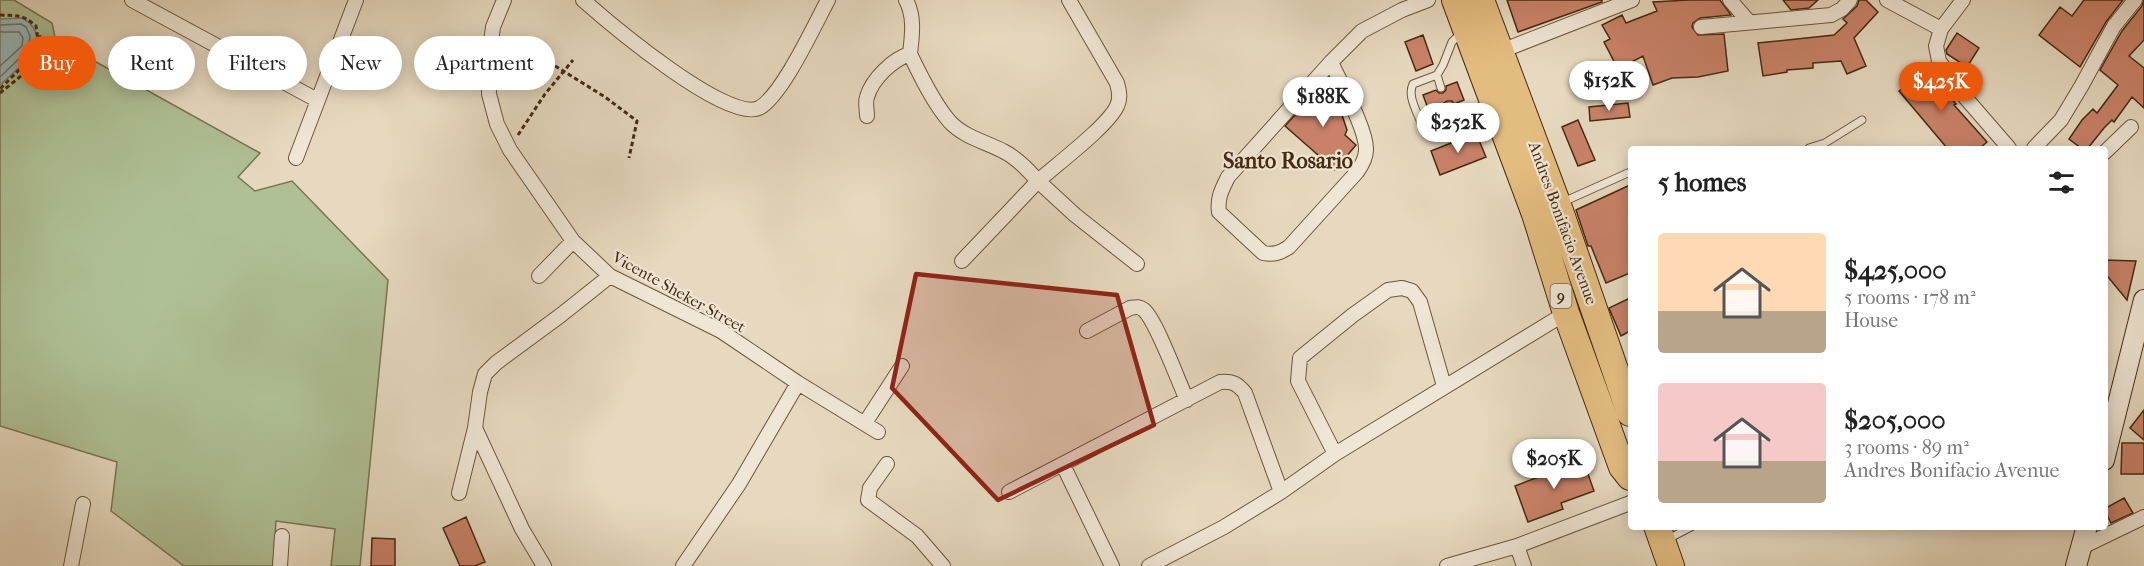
<!DOCTYPE html>
<meta charset="utf-8">
<style>
body{margin:0;font-family:"IM FELL French Canon",serif;background:#f6f6f6;color:#222;height:100vh;display:flex;flex-direction:column;font-size:22px;white-space:nowrap}
*{box-sizing:border-box;margin:0}
p{font-size:20px;color:#767676}
.icon{flex:none;width:33px;height:33px;fill:none;stroke:currentColor;stroke-width:2;stroke-linecap:round;stroke-linejoin:round}
.map{position:relative;flex:1;overflow:hidden}
.side{position:absolute;left:1628px;top:146px;width:480px;height:384px;display:flex;flex-direction:column;background:#fff;border-radius:6px;box-shadow:0 3px 15px #0003}
.side>*{flex:none}
.guide{position:absolute;left:18px;top:36px;width:570px;height:54px;display:flex;gap:12px}
.price{position:absolute;translate:-50% -51px;padding:0 14px;border-radius:21px;background:#fff;color:#222;font-size:20px;line-height:39px;filter:drop-shadow(0 2px 3px #0008)}
.price::after{content:'';position:absolute;left:50%;top:36px;width:18px;height:14px;margin-left:-9px;background:inherit;clip-path:polygon(0 0,100% 0,50% 100%)}
.price.current{background:#ea580c;color:#fff}
ul{padding:0;list-style:none}
li{display:flex;align-items:center;gap:18px;height:150px;padding:0 30px}
li span{display:grid;place-items:center;flex:none;width:168px;height:120px;border-radius:6px;color:#555}
li>.icon{margin-inline-start:auto}
span .icon{width:72px;height:72px;fill:#fffc;stroke-width:1}
li b{font-size:26px}
h2{display:flex;justify-content:space-between;align-items:center;height:72px;padding:0 30px;font-size:26px}
.chip{padding:0 21px;border-radius:27px;background:#fff;box-shadow:0 3px 15px #0003;font-size:21px;line-height:54px}
.chip.current{background:#ea580c;color:#fff}
.map>svg:first-child{display:block}
</style>
<div class="map">
<svg width="2144" height="566" viewBox="0 0 2144 566">
<rect width="100%" height="100%" fill="#e6d9bf"/>
<filter id="stains"><feTurbulence type="fractalNoise" baseFrequency=".00333" numOctaves="4"/><feColorMatrix values="0 0 0 0 .2 0 0 0 0 .09 0 0 0 0 .02 0 0 0 .5 -.17"/></filter>
<radialGradient id="worn" r=".72"><stop offset=".6" stop-color="#630" stop-opacity="0"/><stop offset="1" stop-color="#630" stop-opacity=".3"/></radialGradient>
<path fill="#afc096" stroke="#7a7552" stroke-width="1.5" d="M 0,0 L 14,0 L 52,23 L 57,47 L 62,43 L 260,153 L 238,177 L 255,191 L 292,181 L 388,280 L 360,566 L 331,566 L 335,529 L 276,521 L 273,566 L 184,566 L 111,511 L 117,462 L 0,426 Z"/>
<path fill="#99b9ba" stroke="#788076" stroke-width="1.5" d="M 23,18 C 58,41 18,68 0,85 L 0,19 Z"/>
<g fill="none" stroke-linecap="round" stroke-linejoin="round">
<path stroke="#707264" stroke-width="1.5" d="M 0,25 L 21,24 L 26,27 L 30,36 L 28,50 L 0,77
M 0,32 L 19,32 L 23,38 L 22,46 L 0,66"/>
</g>
<path fill="#c98269" stroke="#462a0f" stroke-width="1.5" d="M 1507,0 L 1602,0 L 1602,2 L 1518,32 Z
M 1689,0 L 1720,0 L 1731,15 L 1700,18 L 1693,23 L 1692,27 L 1698,35 L 1724,34 L 1728,71 L 1698,77 L 1672,78 L 1653,85 L 1643,56 L 1618,69 L 1604,42 L 1610,39 L 1602,25 L 1622,15 L 1626,23 L 1657,11 L 1653,2 Z
M 1783,0 L 1818,0 L 1809,8 L 1791,10 Z
M 1859,0 L 1866,0 L 1878,12 L 1854,38 L 1866,66 L 1847,74 L 1841,61 L 1813,63 L 1813,68 L 1787,70 L 1787,72 L 1763,76 L 1758,43 L 1834,35 L 1847,23 L 1843,19 L 1857,6 Z
M 2084,0 L 2123,0 L 2106,22 L 2080,67 L 2039,35 L 2060,7 L 2072,16 Z
M 2144,0 L 2144,40 L 2129,56 L 2144,68 L 2144,108 L 2132,97 L 2114,122 L 2112,120 L 2104,128 L 2088,148 L 2081,148 L 2069,139 L 2082,120 L 2093,109 L 2097,113 L 2118,85 L 2100,70 L 2122,31 L 2142,6 Z
M 1957,33 L 1979,48 L 1967,67 L 1947,54 L 1946,50 Z
M 1423,35 L 1433,64 L 1416,71 L 1405,42 Z
M 1925,68 L 1956,104 L 1954,105 L 1987,142 L 1980,148 L 1947,148 L 1899,91 Z
M 1325,82 L 1338,103 L 1347,130 L 1345,135 L 1356,145 L 1335,170 L 1285,126 Z
M 1457,82 L 1464,100 L 1454,104 L 1452,101 L 1447,101 L 1444,103 L 1444,108 L 1430,114 L 1423,95 L 1436,90 L 1439,93 L 1443,93 L 1446,90 L 1446,86 Z
M 1628,103 L 1630,117 L 1590,121 L 1589,107 Z
M 1578,120 L 1595,160 L 1578,166 L 1562,127 Z
M 1476,133 L 1486,157 L 1440,175 L 1431,151 Z
M 1630,185 L 1630,273 L 1606,283 L 1591,246 L 1588,246 L 1576,210 Z
M 2104,260 L 2136,261 L 2127,300 L 2104,272 Z
M 1630,298 L 1630,331 L 1621,336 L 1609,308 Z
M 2144,410 L 2144,440 L 2130,428 Z
M 2122,443 L 2144,443 L 2144,474 L 2121,474 Z
M 1583,460 L 1594,491 L 1561,503 L 1563,509 L 1528,522 L 1515,486 Z
M 2124,498 L 2133,513 L 2111,523 L 2104,509 Z
M 466,517 L 485,562 L 475,566 L 460,566 L 443,528 Z
M 372,538 L 395,539 L 395,566 L 371,566 Z"/>
<g fill="none" stroke-linecap="round" stroke-linejoin="round">
<defs>
<path id="lane" d="M 1461,33 L 1452,42 L 1443,65 L 1437,75 L 1413,84 C 1407,96 1417,111 1421,123 C 1442,132 1471,118 1493,113
M 1437,75 L 1441,88
M 1449,106 L 1457,123
M 1809,148 L 1825,143 L 1862,120
M 1563,202 L 1630,172
M 1666,540 L 1693,526"/>
<path id="street" d="M 132,0 L 317,100
M 504,0 L 493,27 L 488,63 L 489,94 L 497,124 L 510,150 L 573,241 L 610,276 L 721,331 L 798,383 L 878,432
M 583,0 C 609,23 727,123 759,108 C 782,96 815,24 828,0
M 1069,0 L 1117,83 C 1119,90 1121,98 1117,106 C 1108,126 1057,164 1038,181 L 1075,215 L 1137,264
M 1730,0 L 1749,22
M 1887,0 L 1941,29
M 1963,0 L 1941,29 L 1936,46 L 1939,61 L 1964,96 L 2009,148
M 1701,27 L 1831,15 L 1842,9 L 1850,0
M 1496,53 L 1632,0
M 910,54 C 920,75 934,104 950,122 C 964,137 986,142 1003,151 C 1017,158 1028,170 1038,181 L 962,261
M 1331,62 C 1340,82 1367,130 1366,150 C 1366,158 1362,165 1357,172 L 1289,247 C 1280,253 1274,255 1263,253 L 1219,212 C 1217,198 1222,189 1228,177 L 1331,62 L 1362,31 L 1402,10 L 1428,0
M 867,116 C 867,110 865,103 867,97 C 872,79 893,59 910,54 C 912,36 915,17 906,0
M 2034,148 L 2061,120 L 2082,85 L 2114,26 L 2135,0
M 2104,153 L 2131,127
M 296,158 L 356,0
M 539,276 L 573,241
M 1087,331 L 1130,308 C 1136,307 1139,306 1144,310 C 1157,322 1178,381 1187,400
M 865,423 L 902,366
M 1335,454 L 1298,381 L 1300,358 L 1353,315 L 1388,290 L 1402,288 L 1412,291 L 1420,302 L 1444,386
M 887,464 L 870,488 L 868,500 L 917,536 L 943,566
M 1063,465 L 1112,566
M 1009,492 L 1220,382 C 1232,381 1237,383 1245,393 L 1281,492
M 459,493 L 475,428
M 1517,546 L 1524,566
M 2082,547 L 2144,517
M 71,566 L 83,504
M 280,566 L 282,536
M 544,566 L 522,529 L 475,428 L 480,392 L 485,374 L 496,363 L 561,315 L 610,276
M 683,566 L 739,484 L 798,383
M 1149,566 L 1224,527 L 1281,492 L 1335,454 L 1566,313
M 1447,566 L 1517,546 L 1630,503"/>
<path id="secondary" d="M 2104,460 L 2144,300
M 2076,566 L 2087,526"/>
<path id="highway" d="M 1455,0 L 1535,214 L 1566,313 L 1622,467 L 1630,477
M 1481,0 L 1558,205 L 1630,413
M 1657,526 L 1671,566"/>
</defs>
<use href="#lane" stroke="#6e563b" stroke-width="9"/>
<use href="#street" stroke="#6e563b" stroke-width="16"/>
<use href="#secondary" stroke="#462a0f" stroke-width="22"/>
<use href="#highway" stroke="#462a0f" stroke-width="28"/>
<path stroke="#462a0f" stroke-width="3" stroke-dasharray="4.5 3" stroke-linecap="butt" d="M 0,15 C 17,16 22,14 36,26 L 39,46 L 36,53 L 0,89
M 536,54 L 605,97 L 637,121 L 629,158
M 0,93 C 18,78 40,64 44,39 L 39,36
M 518,135 L 545,94 L 573,60"/>
<use href="#lane" stroke="#efe6d5" stroke-width="7"/>
<use href="#street" stroke="#efe6d5" stroke-width="14"/>
<use href="#secondary" stroke="#efe6d5" stroke-width="20"/>
<use href="#highway" stroke="#e3bc80" stroke-width="26"/>
</g>
<path fill="#8f2418" fill-opacity="0.2" stroke="#8f2418" stroke-width="4.5" stroke-linejoin="round" d="M 916,274 L 1117,295 L 1154,425 L 998,500 L 892,388 Z"/>
<g text-anchor="middle" dominant-baseline="central" stroke-width="4.5" stroke-linejoin="round" paint-order="stroke">
<rect fill="#efe6d5" stroke="#79624a" stroke-width="1.5" x="1550.5" y="284" width="21" height="24" rx="4.5"/>
<g font-size="15" font-weight="bold" fill="#462a0f">
<text x="1561" y="296">9</text>
</g>
<g font-size="16" fill="#462a0f" stroke="#efe6d5">
<text transform="translate(1563 223) rotate(70)">Andres Bonifacio Avenue</text>
<text transform="translate(679 292) rotate(29)">Vicente Sheker Street</text>
</g>
<g font-size="22" font-weight="bold" fill="#462a0f" stroke="#efe6d5">
<text x="1288" y="161">Santo Rosario</text>
</g>
</g>
<rect width="100%" height="100%" filter="url(#stains)"/>
<rect width="100%" height="100%" fill="url(#worn)"/>
</svg>
<b class="price" style="left:1609px;top:112px">$152K</b>
<b class="price current" style="left:1941px;top:113px">$425K</b>
<b class="price" style="left:1323px;top:128px">$188K</b>
<b class="price" style="left:1458px;top:154px">$252K</b>
<b class="price" style="left:1554px;top:490px">$205K</b>
<div class="guide">
<a class="chip current">Buy</a>
<a class="chip">Rent</a>
<a class="chip">Filters</a>
<a class="chip">New</a>
<a class="chip">Apartment</a>
</div>
<section class="side">
<h2>5 homes<svg class="icon" aria-label="filters" viewBox="0 0 24 24"><path d="M4 7h16M4 17h16"/><circle cx="9" cy="7" r="2"/><circle cx="15" cy="17" r="2"/></svg></h2>
<ul>
<li><span style="background:linear-gradient(#ffd9b3 65%,#b9a48a 0)"><svg class="icon" aria-label="home" viewBox="0 0 24 24"><path d="M3 11l9-7 9 7M6 9v11h12V9"/></svg></span><div><b>$425,000</b><p>5 rooms · 178 m²</p><p>House</p></div></li>
<li><span style="background:linear-gradient(#f6c9c9 65%,#b9a48a 0)"><svg class="icon" aria-label="home" viewBox="0 0 24 24"><path d="M3 11l9-7 9 7M6 9v11h12V9"/></svg></span><div><b>$205,000</b><p>3 rooms · 89 m²</p><p>Andres Bonifacio Avenue</p></div></li>
</ul>
</section>
</div>
